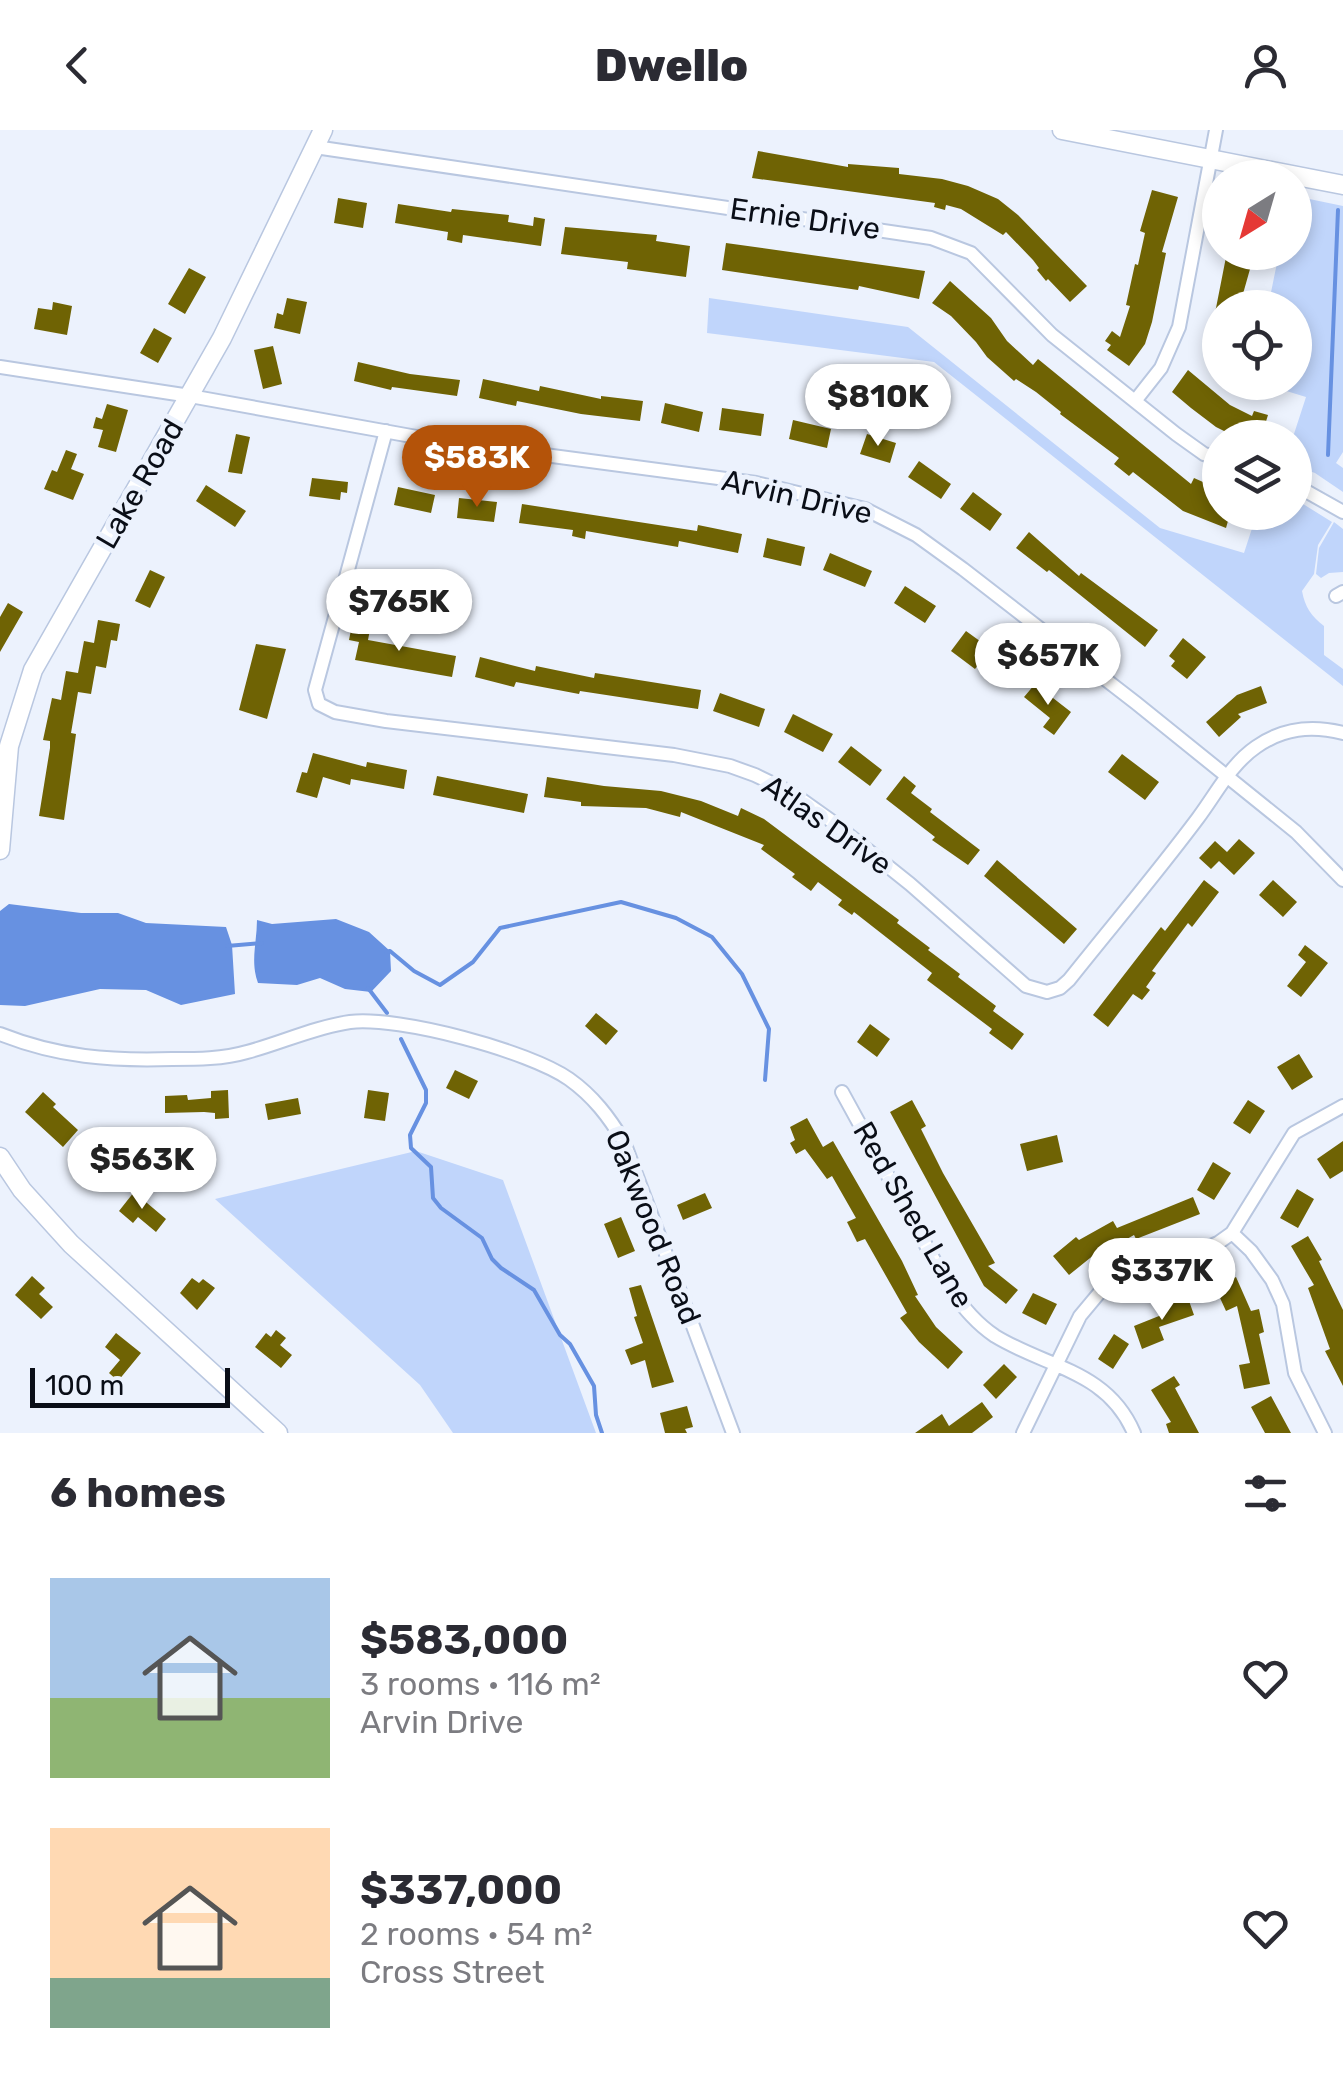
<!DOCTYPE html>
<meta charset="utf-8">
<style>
body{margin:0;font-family:Rubik,sans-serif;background:#f2f2f3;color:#2b2b33;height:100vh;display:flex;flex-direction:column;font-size:38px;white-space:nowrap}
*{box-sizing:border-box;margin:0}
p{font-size:32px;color:#7c7c81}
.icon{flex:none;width:55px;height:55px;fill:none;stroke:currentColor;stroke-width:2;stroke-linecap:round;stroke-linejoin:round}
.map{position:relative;height:1303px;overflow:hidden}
.details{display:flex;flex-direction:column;background:#fff;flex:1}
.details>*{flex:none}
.needle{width:65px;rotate:217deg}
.buttons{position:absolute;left:1202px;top:30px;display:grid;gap:20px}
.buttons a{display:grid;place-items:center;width:110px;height:110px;border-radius:50%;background:#fff;box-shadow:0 5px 15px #0003;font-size:50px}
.scale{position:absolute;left:30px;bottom:25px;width:200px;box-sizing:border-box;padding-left:10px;border:5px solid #0a0e17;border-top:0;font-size:28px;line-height:35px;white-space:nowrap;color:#0a0e17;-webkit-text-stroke:8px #ecf2fd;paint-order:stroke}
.price{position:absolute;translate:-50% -85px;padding:0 22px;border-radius:35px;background:#fff;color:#222;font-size:32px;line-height:65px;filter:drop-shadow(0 2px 5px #0008)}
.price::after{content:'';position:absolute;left:50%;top:60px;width:30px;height:22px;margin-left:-15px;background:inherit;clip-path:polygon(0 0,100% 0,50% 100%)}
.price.current{background:#b45309;color:#fff}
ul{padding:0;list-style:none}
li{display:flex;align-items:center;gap:30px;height:250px;padding:0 50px}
li span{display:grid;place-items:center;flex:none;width:280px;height:200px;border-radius:0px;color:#555}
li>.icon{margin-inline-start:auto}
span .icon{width:120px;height:120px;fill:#fffc;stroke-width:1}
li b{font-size:42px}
h2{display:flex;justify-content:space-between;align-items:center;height:120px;padding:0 50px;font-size:42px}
header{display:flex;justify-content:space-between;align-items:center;height:130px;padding:0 50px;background:#fff;font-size:45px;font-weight:800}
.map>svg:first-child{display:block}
</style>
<header><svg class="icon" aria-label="back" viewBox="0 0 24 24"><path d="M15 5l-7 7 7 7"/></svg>Dwello<svg class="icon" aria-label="person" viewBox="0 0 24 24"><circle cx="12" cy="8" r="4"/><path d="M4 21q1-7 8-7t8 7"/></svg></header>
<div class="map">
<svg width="1343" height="1303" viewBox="0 0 1343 1303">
<rect width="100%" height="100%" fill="#ecf2fd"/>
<path fill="#c0d5fb" d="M 1295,66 L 1343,76 L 1343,322 L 1336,333 L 1343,338 L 1343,362 L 1315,343 L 1295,336 L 1293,307 L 1306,267 L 1260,253 L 1295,252 L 1295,178 L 1268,177 L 1279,123 L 1295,122 Z
M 709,168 L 908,197 L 1160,398 L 1244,423 L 1257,383 L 1295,382 L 1295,369 L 1332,392 L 1318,415 L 1314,444 L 1302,461 C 1305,477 1311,486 1324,496 L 1324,525 L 1343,539 L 1343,556 L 934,232 L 707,203 Z
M 1334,392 L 1343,399 L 1343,442 L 1329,443 L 1321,448 L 1316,444 L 1319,418 Z
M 416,1021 L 503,1050 L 596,1303 L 453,1303 L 420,1255 L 215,1069 Z"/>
<path fill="#6791e1" d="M 9,774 L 81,783 L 118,783 L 146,793 L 226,797 L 232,815 L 235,864 L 181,875 L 146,860 L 100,859 L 25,876 L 0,875 L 0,781 Z
M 336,789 L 369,802 L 390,821 L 391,841 L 371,862 L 345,859 L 320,848 L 297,855 L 258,853 C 250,832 257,812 257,790 L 272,794 Z"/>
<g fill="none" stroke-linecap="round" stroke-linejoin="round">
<path stroke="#6791e1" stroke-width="4" d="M 1328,325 L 1338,80
M 227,816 L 262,813
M 386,822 L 390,821 L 414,841 L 440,855 L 473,832 L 500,798 L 621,772 L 676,788 L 712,807 L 742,844 L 769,899 L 765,950
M 368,858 L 387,883
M 401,909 L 426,960 L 426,973 L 410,1005 L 411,1018 L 431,1037 L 433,1068 L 441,1078 L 482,1108 L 492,1129 L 501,1138 L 534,1160 L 560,1205 L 570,1214 L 594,1256 L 596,1285 L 602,1303"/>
</g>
<path fill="#6f6304" d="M 758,21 L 848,37 L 848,34 L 899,38 L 899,44 L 942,49 L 968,56 L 998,69 L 1018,85 L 1087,156 L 1070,172 L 1048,149 L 1046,151 L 1037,140 L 1039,138 L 1033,130 L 1006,102 L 1003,105 L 961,79 L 946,75 L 945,80 L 934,77 L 935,73 L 752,48 Z
M 1152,60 L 1178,67 L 1162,122 L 1166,123 L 1152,192 L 1145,214 L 1129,236 L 1107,220 L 1111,215 L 1105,211 L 1112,201 L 1120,207 L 1130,176 L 1126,175 L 1135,134 L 1138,135 L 1145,103 L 1140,101 Z
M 338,68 L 367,73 L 363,98 L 334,93 Z
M 398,74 L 451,82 L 452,79 L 509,85 L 508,92 L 533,96 L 534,87 L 545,89 L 541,116 L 463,105 L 462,113 L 447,110 L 448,102 L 395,93 Z
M 565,97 L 657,105 L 656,111 L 690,116 L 686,147 L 627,139 L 628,132 L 561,124 Z
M 726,113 L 925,141 L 919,169 L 859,156 L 858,160 L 722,140 Z
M 1227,122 L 1247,122 L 1245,130 L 1252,132 L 1239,178 L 1220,178 L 1220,221 L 1204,211 L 1216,178 Z
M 189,138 L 206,147 L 185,184 L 168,174 Z
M 950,151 L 991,188 L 1007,211 L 1033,235 L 1038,229 L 1191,354 L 1194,348 L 1212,356 L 1208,364 L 1220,368 L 1220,382 L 1256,382 L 1251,399 L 1228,391 L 1226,398 L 1183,381 L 1133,342 L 1129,346 L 1114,334 L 1119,328 L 1060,284 L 1061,282 L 1036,262 L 1016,249 L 1014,251 L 987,227 L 976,212 L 951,186 L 932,173 Z
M 287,168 L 307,172 L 300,204 L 274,198 L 277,183 L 283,185 Z
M 53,172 L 72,176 L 67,205 L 34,199 L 38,178 L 52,180 Z
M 154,198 L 172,208 L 158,233 L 140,223 Z
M 273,216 L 282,254 L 263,259 L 254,220 Z
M 358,232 L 410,244 L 460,250 L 457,266 L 392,257 L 391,260 L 354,251 Z
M 1188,240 L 1230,275 L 1252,286 L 1254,281 L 1268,285 L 1263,301 L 1260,300 L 1258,308 L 1238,308 L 1216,297 L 1191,278 L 1172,262 Z
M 483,249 L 539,261 L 540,256 L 601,269 L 601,266 L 643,271 L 640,291 L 581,284 L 517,271 L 516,276 L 479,268 Z
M 665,273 L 703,282 L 699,302 L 661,293 Z
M 107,274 L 128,280 L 116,322 L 98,317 L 103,300 L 93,298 L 96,287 L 102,289 Z
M 722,278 L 764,284 L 761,306 L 719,300 Z
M 793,290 L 831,299 L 827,318 L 789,309 Z
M 236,304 L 250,307 L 242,344 L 228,342 Z
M 867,304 L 896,313 L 890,333 L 860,324 Z
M 66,320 L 77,324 L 71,339 L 84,344 L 73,370 L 44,359 L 52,340 L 57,342 Z
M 919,331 L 951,354 L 941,369 L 908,347 Z
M 312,348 L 348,352 L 347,363 L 341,362 L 340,370 L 309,366 Z
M 206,355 L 246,381 L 235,397 L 196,371 Z
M 398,357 L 435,365 L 431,383 L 394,375 Z
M 973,362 L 1002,384 L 990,401 L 960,379 Z
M 459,368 L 497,372 L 494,392 L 457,388 Z
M 522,374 L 697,401 L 698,395 L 742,404 L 738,423 L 679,411 L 678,417 L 586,401 L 585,409 L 572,406 L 573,400 L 519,393 Z
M 1029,402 L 1079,446 L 1081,443 L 1158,500 L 1145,517 L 1049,440 L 1047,442 L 1016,418 Z
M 767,408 L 805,417 L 801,436 L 763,427 Z
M 830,423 L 872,441 L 865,457 L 823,440 Z
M 150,440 L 165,447 L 150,478 L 135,471 Z
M 905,456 L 936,476 L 925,493 L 894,473 Z
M 8,473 L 23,482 L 0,522 L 0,487 Z
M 98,490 L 120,494 L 117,511 L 111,510 L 106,538 L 96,536 L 91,564 L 78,562 L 71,603 L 76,604 L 64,690 L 39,686 L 50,618 L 50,611 L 43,610 L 52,568 L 61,570 L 66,541 L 78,543 L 84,511 L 94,513 Z
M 353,490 L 371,494 L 368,510 L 456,526 L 452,547 L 355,530 L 359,512 L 349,510 Z
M 966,501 L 1006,530 L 993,547 L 978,535 L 975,539 L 951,521 Z
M 1183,508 L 1206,527 L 1187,549 L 1171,536 L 1175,531 L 1169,526 Z
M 256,514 L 286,519 L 267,589 L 239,580 Z
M 480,527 L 535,541 L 536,536 L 594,548 L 595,543 L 701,560 L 698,579 L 580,561 L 579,564 L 516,552 L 514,557 L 475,547 Z
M 1035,554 L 1071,582 L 1054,605 L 1043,597 L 1050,588 L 1024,567 Z
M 1261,556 L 1267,573 L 1238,584 L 1241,587 L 1219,607 L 1206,592 L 1237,565 Z
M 720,563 L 765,579 L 759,597 L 713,581 Z
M 793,584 L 833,604 L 823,622 L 784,602 Z
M 851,616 L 882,640 L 870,656 L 838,632 Z
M 313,623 L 366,637 L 367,632 L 407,640 L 404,659 L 351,649 L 350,655 L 323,647 L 317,668 L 296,662 L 302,642 L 307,643 Z
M 1122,624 L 1159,652 L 1145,670 L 1108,642 Z
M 437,646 L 528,664 L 524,683 L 433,665 Z
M 904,646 L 916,656 L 911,663 L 932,679 L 930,682 L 980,720 L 968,735 L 932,710 L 935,707 L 886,669 Z
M 547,647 L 604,656 L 661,661 L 701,671 L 738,686 L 741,678 L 764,689 L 899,790 L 897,793 L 930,818 L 928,820 L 960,844 L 958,847 L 996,876 L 993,881 L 1024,904 L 1012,920 L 989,903 L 992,899 L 927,850 L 932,843 L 854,782 L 852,785 L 838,775 L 842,770 L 818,752 L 811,761 L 792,747 L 795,744 L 761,719 L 764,715 L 681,682 L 680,687 L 646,678 L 581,676 L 581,672 L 544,667 Z
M 1239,709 L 1255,723 L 1234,745 L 1219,731 L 1211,739 L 1199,728 L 1215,711 L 1227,722 Z
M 997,730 L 1077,799 L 1064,814 L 984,746 Z
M 1204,750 L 1219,762 L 1192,797 L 1188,793 L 1152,841 L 1156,843 L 1146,857 L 1150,860 L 1142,870 L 1133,864 L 1108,897 L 1093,885 L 1161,797 L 1165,801 Z
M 1273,750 L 1297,772 L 1283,787 L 1259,765 Z
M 1305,815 L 1328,833 L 1301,867 L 1287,856 L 1306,832 L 1298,825 Z
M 596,883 L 618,901 L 606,915 L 585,896 Z
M 870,894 L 890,909 L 877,927 L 857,912 Z
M 1299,924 L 1313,947 L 1292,960 L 1277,937 Z
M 455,940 L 478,951 L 469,969 L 446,958 Z
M 228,960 L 229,988 L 215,989 L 215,983 L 204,982 L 165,983 L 165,966 L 187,965 L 188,970 L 211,968 L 211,961 Z
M 368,960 L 389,963 L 385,991 L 364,988 Z
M 43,962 L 56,974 L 53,977 L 78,1000 L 63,1017 L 25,982 Z
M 298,968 L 301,984 L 268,990 L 265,974 Z
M 912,970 L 926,996 L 921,999 L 943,1043 L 995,1133 L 988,1136 L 1018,1160 L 1006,1174 L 984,1156 L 890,982 Z
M 1248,970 L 1265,981 L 1250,1004 L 1233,993 Z
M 807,988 L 823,1017 L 833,1011 L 902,1131 L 918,1165 L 915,1166 L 936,1197 L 963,1222 L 948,1239 L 919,1212 L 900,1188 L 907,1183 L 865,1109 L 857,1112 L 847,1092 L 856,1088 L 832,1046 L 827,1049 L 805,1019 L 796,1024 L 790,1013 L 795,1010 L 790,997 Z
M 1057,1005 L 1063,1032 L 1027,1041 L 1020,1014 Z
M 1343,1011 L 1343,1041 L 1330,1049 L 1317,1029 Z
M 1213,1032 L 1231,1043 L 1214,1070 L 1197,1060 Z
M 1297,1059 L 1314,1069 L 1298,1098 L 1280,1088 Z
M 134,1062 L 166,1089 L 156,1102 L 138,1087 L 133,1093 L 119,1081 Z
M 705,1063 L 712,1078 L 683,1090 L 677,1075 Z
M 1193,1067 L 1200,1084 L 1136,1109 L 1134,1105 L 1102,1123 L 1100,1120 L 1069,1145 L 1053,1126 L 1076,1107 L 1079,1110 L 1113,1091 L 1117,1098 Z
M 621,1087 L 635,1121 L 618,1128 L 604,1094 Z
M 1308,1106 L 1322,1130 L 1319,1131 L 1343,1180 L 1343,1256 L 1325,1221 L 1330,1219 L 1308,1158 L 1314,1155 L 1291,1116 Z
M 32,1146 L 45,1158 L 39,1164 L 53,1177 L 41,1189 L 15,1165 Z
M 1236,1147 L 1251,1181 L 1259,1179 L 1264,1202 L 1259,1204 L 1270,1254 L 1244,1259 L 1239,1235 L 1250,1233 L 1237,1176 L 1226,1181 L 1215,1157 Z
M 192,1148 L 199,1153 L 203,1149 L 215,1158 L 197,1180 L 180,1163 Z
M 641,1155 L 674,1252 L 652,1258 L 645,1230 L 631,1235 L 625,1220 L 643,1213 L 634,1187 L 637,1186 L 629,1158 Z
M 1033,1163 L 1057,1174 L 1046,1195 L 1022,1183 Z
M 1188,1168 L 1194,1185 L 1159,1197 L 1164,1210 L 1142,1219 L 1134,1196 L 1164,1184 L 1161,1177 Z
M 276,1200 L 286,1208 L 280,1215 L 292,1225 L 281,1238 L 255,1217 L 266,1203 L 271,1207 Z
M 116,1203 L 141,1223 L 118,1251 L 109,1243 L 120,1230 L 105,1217 Z
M 1114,1204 L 1129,1214 L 1113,1239 L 1098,1229 Z
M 1004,1234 L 1017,1247 L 996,1269 L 983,1255 Z
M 1174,1246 L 1180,1255 L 1175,1258 L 1199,1303 L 1169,1303 L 1166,1294 L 1171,1292 L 1151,1260 Z
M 1271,1266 L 1291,1303 L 1265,1303 L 1251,1277 Z
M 982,1272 L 993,1287 L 972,1303 L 915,1303 L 942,1284 L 949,1296 Z
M 687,1276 L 693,1297 L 685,1299 L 687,1303 L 665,1303 L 660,1283 Z"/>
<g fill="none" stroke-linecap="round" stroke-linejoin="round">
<defs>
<path id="street" d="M 315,17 L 931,108 L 971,123 L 1052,205 L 1176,304 L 1204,324 L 1220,329
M 0,237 L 190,266 L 439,311 L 756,353 L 865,379 L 916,405 L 963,439 L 1136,573 L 1296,702 L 1343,750
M 1135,271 L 1161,238 L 1179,197 L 1216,0
M 386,301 L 315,560 L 319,574 L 335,582 L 386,591 L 674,625 L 730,636 L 755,645 L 792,663 L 830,690 L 910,754 L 1026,856 L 1047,862 L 1060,858 L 1069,850 C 1112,796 1157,743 1198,688 C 1216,664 1231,634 1256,617 C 1283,598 1311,595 1343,603
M 1295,355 L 1343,382
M 1336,466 L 1343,462
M 0,904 C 58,927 110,931 172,929 C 197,929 223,929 247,922 C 281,913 315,897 350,892 C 399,886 529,921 569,949 C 593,966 609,987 624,1012 L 733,1303
M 842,962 L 951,1161 C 964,1178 977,1194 995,1206 C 1047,1238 1107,1240 1134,1303
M 1232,1103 L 1251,1121 L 1272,1150 L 1283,1174 L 1295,1243 L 1325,1303
M 1023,1303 L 1080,1186 L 1100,1162 L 1218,1113 L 1232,1103 L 1294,1003 L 1343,976"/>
<path id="secondary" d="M 1062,0 L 1343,55
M 0,720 L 9,616 L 33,540 L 222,208 L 323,0
M 0,1027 L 22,1060 L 71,1114 L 278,1303"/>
</defs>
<use href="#street" stroke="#b9c7e0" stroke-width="16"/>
<use href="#secondary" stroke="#b9c7e0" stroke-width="21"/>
<use href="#street" stroke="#fff" stroke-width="12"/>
<use href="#secondary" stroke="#fff" stroke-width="18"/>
</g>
<g text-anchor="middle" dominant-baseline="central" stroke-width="10" stroke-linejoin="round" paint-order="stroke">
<g font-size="30" fill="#0a0e17" stroke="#ecf2fd">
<text transform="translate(805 89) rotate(8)">Ernie Drive</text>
<text transform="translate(140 354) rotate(-60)">Lake Road</text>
<text transform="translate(797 367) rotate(13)">Arvin Drive</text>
<text transform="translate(827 695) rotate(35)">Atlas Drive</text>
<text transform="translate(913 1085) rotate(60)">Red Shed Lane</text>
<text transform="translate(653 1097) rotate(68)">Oakwood Road</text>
</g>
</g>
</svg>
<div class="buttons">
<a><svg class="needle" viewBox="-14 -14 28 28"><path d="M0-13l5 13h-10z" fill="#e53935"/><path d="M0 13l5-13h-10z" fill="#7c7c81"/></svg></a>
<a><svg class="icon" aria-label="locate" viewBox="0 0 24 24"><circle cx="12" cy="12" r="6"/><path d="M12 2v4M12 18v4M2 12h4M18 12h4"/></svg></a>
<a><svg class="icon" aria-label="layers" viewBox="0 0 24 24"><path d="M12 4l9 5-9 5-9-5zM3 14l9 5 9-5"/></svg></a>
</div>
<div class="scale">100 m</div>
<b class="price" style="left:878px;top:319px">$810K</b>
<b class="price current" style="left:477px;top:380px">$583K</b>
<b class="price" style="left:399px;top:524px">$765K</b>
<b class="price" style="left:1048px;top:578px">$657K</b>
<b class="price" style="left:142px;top:1082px">$563K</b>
<b class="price" style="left:1162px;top:1193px">$337K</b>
</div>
<section class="details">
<h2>6 homes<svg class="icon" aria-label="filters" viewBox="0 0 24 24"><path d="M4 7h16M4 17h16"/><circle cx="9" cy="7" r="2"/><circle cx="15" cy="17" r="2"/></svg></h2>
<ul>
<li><span style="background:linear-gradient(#a9c7e8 60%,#8fb573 0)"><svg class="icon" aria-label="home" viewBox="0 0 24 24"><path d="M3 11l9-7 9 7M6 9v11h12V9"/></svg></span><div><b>$583,000</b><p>3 rooms · 116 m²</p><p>Arvin Drive</p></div><svg class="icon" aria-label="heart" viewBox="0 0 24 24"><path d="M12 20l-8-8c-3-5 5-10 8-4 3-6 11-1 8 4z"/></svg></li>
<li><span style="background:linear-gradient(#ffd9b3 75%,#7fa58c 0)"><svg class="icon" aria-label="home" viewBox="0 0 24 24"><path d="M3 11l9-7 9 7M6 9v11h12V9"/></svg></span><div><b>$337,000</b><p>2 rooms · 54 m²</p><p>Cross Street</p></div><svg class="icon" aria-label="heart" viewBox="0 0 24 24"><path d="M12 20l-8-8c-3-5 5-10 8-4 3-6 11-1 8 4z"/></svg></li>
</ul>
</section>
